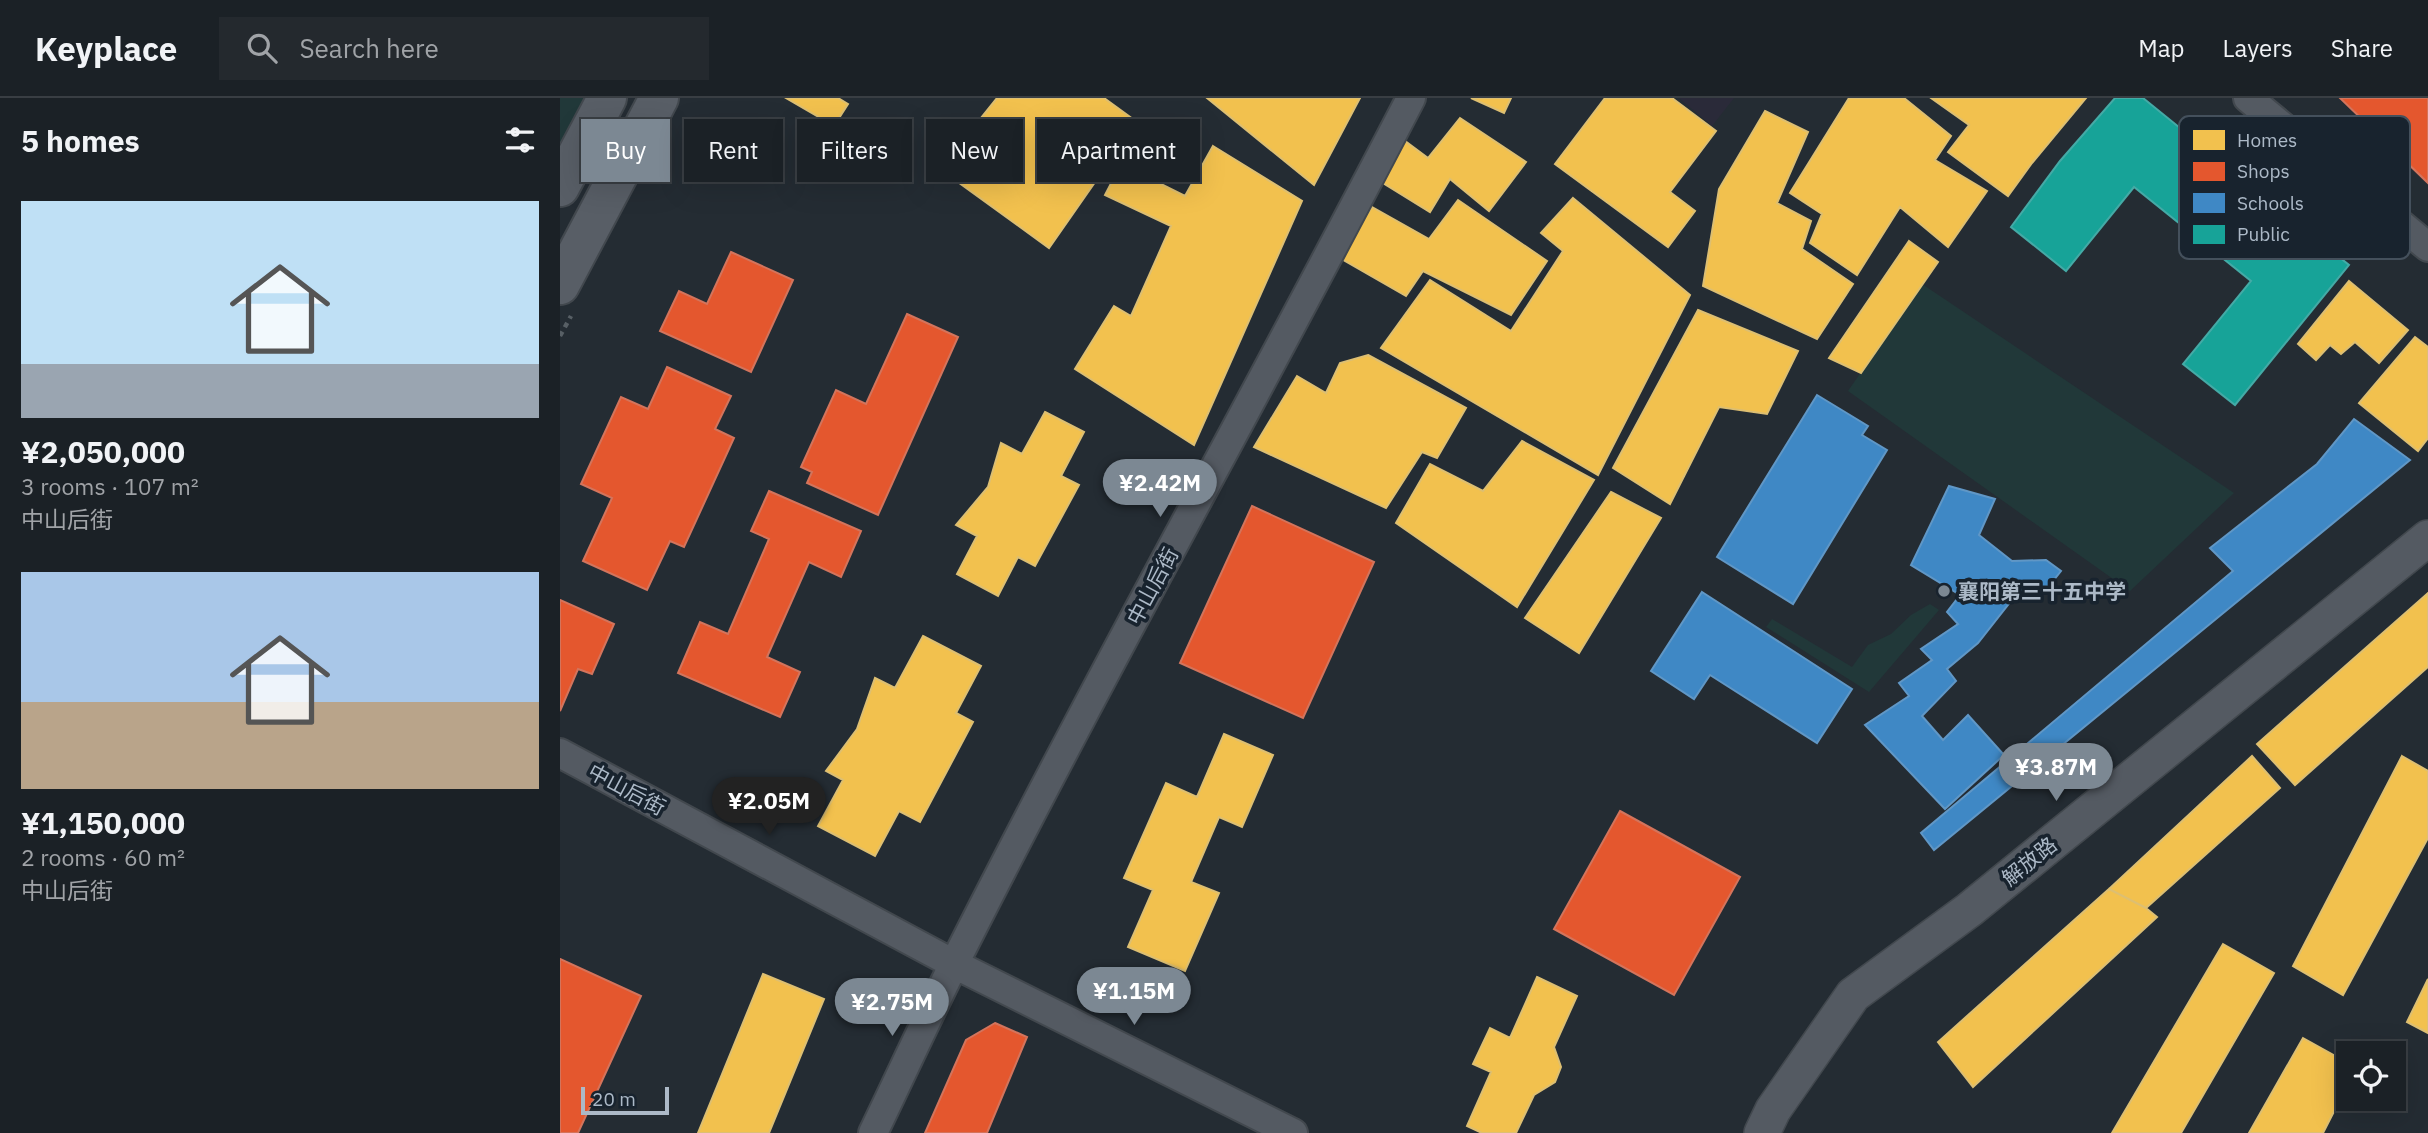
<!DOCTYPE html>
<meta charset="utf-8">
<style>
body{margin:0;font-family:"IBM Plex Sans","Noto Sans SC",sans-serif;background:#24292e;color:#f1f3f6;height:100vh;display:flex;flex-direction:column;font-size:26px;white-space:nowrap}
*{box-sizing:border-box;margin:0}
p{font-size:23px;color:#a0a3a7}
.icon{flex:none;width:38px;height:38px;fill:none;stroke:currentColor;stroke-width:2;stroke-linecap:round;stroke-linejoin:round}
.map{position:relative;flex:1;overflow:hidden}
.panel{display:flex;flex-direction:column;background:#1b2126;width:560px}
.panel>*{flex:none}
.guide{position:absolute;left:21px;top:21px;width:665px;height:63px;display:flex;gap:14px}
.controls{position:absolute;left:1776px;top:943px;display:grid;gap:14px}
.controls a{display:grid;place-items:center;width:70px;height:70px;border-radius:0px;background:#1b2126;box-shadow:0 7px 28px #0002,0 0 0 2px #393e43;font-size:35px}
.scale{position:absolute;left:21px;bottom:18px;width:88px;box-sizing:border-box;padding-left:7px;border:4px solid #acb9c7;border-top:0;font-size:19px;line-height:24px;white-space:nowrap;color:#acb9c7;-webkit-text-stroke:5px #18232e;paint-order:stroke}
.price{position:absolute;translate:-50% -60px;padding:0 16px;border-radius:24px;background:#7c8893;color:#fff;font-size:23px;line-height:46px;filter:drop-shadow(0 2px 4px #0008)}
.price::after{content:'';position:absolute;left:50%;top:42px;width:21px;height:16px;margin-left:-10px;background:inherit;clip-path:polygon(0 0,100% 0,50% 100%)}
.price.current{background:#222;color:#fff}
ul{padding:0;list-style:none}
li{display:grid;align-content:center;gap:14px;height:371px;padding:0 21px}
li span{display:grid;place-items:center;height:217px;border-radius:0px;color:#555}
li>.icon{margin-inline-start:auto}
span .icon{width:126px;height:126px;fill:#fffc;stroke-width:1}
li b{font-size:30px}
h2{display:flex;justify-content:space-between;align-items:center;height:84px;padding:0 21px;font-size:30px}
.chip{padding:0 24px;border-radius:0px;background:#1b2126;box-shadow:0 7px 28px #0002,0 0 0 2px #393e43;font-size:24px;line-height:63px}
.chip.current{background:#7c8893;color:#fff}
header{display:flex;align-items:center;gap:42px;box-sizing:border-box;height:98px;padding:0 35px;background:#1b2126;border-bottom:2px solid #393e43}
header strong{font-size:33px}
nav{display:flex;gap:38px;margin-inline-start:auto;font-size:24px}
.search{width:490px;height:63px;background:#24292e;display:flex;align-items:center;gap:18px;box-sizing:border-box;padding:0 24px;border-radius:0px;color:#a0a3a7;font-size:26px}
main{display:flex;flex:1;min-height:0}
.map>svg:first-child{display:block}
</style>
<header>
<strong>Keyplace</strong>
<div class="search"><svg class="icon" aria-label="search" viewBox="0 0 24 24"><circle cx="10" cy="10" r="6"/><path d="M15 15l6 6"/></svg>Search here</div>
<nav><a>Map</a><a>Layers</a><a>Share</a></nav>
</header>
<main>
<section class="panel">
<h2>5 homes<svg class="icon" aria-label="filters" viewBox="0 0 24 24"><path d="M4 7h16M4 17h16"/><circle cx="9" cy="7" r="2"/><circle cx="15" cy="17" r="2"/></svg></h2>
<ul>
<li><span style="background:linear-gradient(#bfe0f5 75%,#9aa5b1 0)"><svg class="icon" aria-label="home" viewBox="0 0 24 24"><path d="M3 11l9-7 9 7M6 9v11h12V9"/></svg></span><div><b>¥2,050,000</b><p>3 rooms · 107 m²</p><p>中山后街</p></div></li>
<li><span style="background:linear-gradient(#a9c7e8 60%,#b9a48a 0)"><svg class="icon" aria-label="home" viewBox="0 0 24 24"><path d="M3 11l9-7 9 7M6 9v11h12V9"/></svg></span><div><b>¥1,150,000</b><p>2 rooms · 60 m²</p><p>中山后街</p></div></li>
</ul>
</section>
<div class="map">
<svg width="1868" height="1035" viewBox="0 0 1868 1035">
<rect width="100%" height="100%" fill="#242c33"/>
<path fill="#2a2a39" d="M 1119,0 L 1174,0 L 1152,28 Z"/>
<path fill="#213839" d="M 0,0 L 29,0 L 0,52 Z
M 1362,186 L 1674,395 L 1570,493 L 1288,293 Z
M 1370,506 L 1379,512 L 1309,594 L 1206,529 L 1212,521 L 1292,569 L 1308,547 L 1331,536 L 1351,517 Z"/>
<path fill="#f2c14e" stroke="#ddbf72" stroke-width="2" d="M 226,0 L 278,0 L 288,6 L 274,28 Z
M 437,0 L 544,0 L 577,24 L 489,150 L 380,71 Z
M 647,0 L 800,0 L 754,87 Z
M 911,0 L 951,0 L 944,15 Z
M 1045,0 L 1112,0 L 1156,33 L 1110,94 L 1135,113 L 1108,149 L 995,66 Z
M 1289,0 L 1344,0 L 1391,38 L 1375,62 L 1427,93 L 1388,149 L 1340,109 L 1297,177 L 1250,145 L 1262,116 L 1230,95 Z
M 1371,0 L 1526,0 L 1472,65 L 1448,98 L 1388,54 L 1409,27 Z
M 1205,13 L 1248,34 L 1217,105 L 1251,123 L 1242,151 L 1293,186 L 1257,241 L 1143,188 L 1159,91 Z
M 900,20 L 966,64 L 929,113 L 890,81 L 870,114 L 818,82 L 845,43 L 868,60 Z
M 653,48 L 742,103 L 634,347 L 515,271 L 554,208 L 571,218 L 611,128 L 545,97 L 561,66 L 625,98 Z
M 1013,100 L 1130,197 L 1038,377 L 821,250 L 870,182 L 951,233 L 1003,153 L 981,135 Z
M 898,102 L 987,163 L 951,217 L 863,173 L 846,198 L 778,159 L 812,109 L 869,141 Z
M 1349,143 L 1378,164 L 1301,275 L 1269,260 Z
M 1789,183 L 1848,232 L 1819,265 L 1795,244 L 1781,256 L 1770,247 L 1756,262 L 1738,246 Z
M 1138,212 L 1238,253 L 1207,316 L 1159,309 L 1110,406 L 1053,370 Z
M 1855,239 L 1868,249 L 1868,340 L 1858,353 L 1799,305 Z
M 808,257 L 906,310 L 877,360 L 862,354 L 826,410 L 694,349 L 737,278 L 766,295 L 780,265 Z
M 485,314 L 524,334 L 501,378 L 519,387 L 475,468 L 458,459 L 438,498 L 397,476 L 417,438 L 396,427 L 428,389 L 441,345 L 462,356 Z
M 962,343 L 1034,382 L 957,509 L 836,425 L 870,366 L 923,393 Z
M 1051,394 L 1101,420 L 1019,555 L 965,520 Z
M 1868,495 L 1868,569 L 1735,687 L 1697,646 Z
M 363,538 L 421,568 L 396,615 L 413,624 L 360,724 L 339,713 L 315,758 L 258,728 L 283,682 L 266,673 L 297,631 L 315,580 L 335,590 Z
M 664,636 L 713,657 L 682,729 L 659,719 L 631,784 L 659,795 L 625,873 L 568,849 L 593,792 L 564,780 L 606,685 L 637,699 Z
M 1692,658 L 1720,690 L 1586,810 L 1549,791 Z
M 1842,658 L 1868,673 L 1868,740 L 1783,897 L 1733,868 Z
M 1549,791 L 1586,810 L 1597,819 L 1413,989 L 1378,944 Z
M 1663,846 L 1714,875 L 1621,1035 L 1552,1035 Z
M 203,876 L 264,901 L 209,1035 L 138,1035 Z
M 977,879 L 1017,898 L 994,949 L 1001,969 L 995,984 L 974,997 L 956,1035 L 922,1035 L 907,1028 L 931,974 L 913,966 L 930,930 L 950,940 Z
M 1868,881 L 1868,935 L 1847,924 Z
M 1743,940 L 1788,965 L 1788,986 L 1763,1035 L 1689,1035 Z"/>
<path fill="#e4572e" stroke="#d3745c" stroke-width="2" d="M 1780,0 L 1868,0 L 1868,85 Z
M 171,154 L 233,182 L 191,274 L 100,233 L 119,193 L 147,206 Z
M 347,216 L 398,239 L 318,417 L 247,385 L 252,374 L 241,369 L 276,292 L 306,306 Z
M 107,269 L 171,298 L 155,331 L 174,340 L 124,449 L 110,443 L 87,492 L 23,463 L 52,400 L 21,386 L 61,299 L 88,311 Z
M 209,393 L 301,433 L 281,479 L 249,464 L 207,559 L 240,574 L 220,619 L 118,575 L 140,524 L 168,536 L 209,441 L 191,433 Z
M 692,408 L 814,464 L 743,620 L 620,565 Z
M 0,502 L 54,526 L 32,576 L 18,571 L 0,613 Z
M 1060,713 L 1180,779 L 1114,897 L 994,831 Z
M 0,861 L 81,898 L 18,1035 L 0,1035 Z
M 435,925 L 467,939 L 427,1035 L 365,1035 L 406,942 Z"/>
<path fill="#3f88c5" stroke="#6097c6" stroke-width="2" d="M 1257,297 L 1308,328 L 1302,337 L 1327,352 L 1233,506 L 1157,459 Z
M 1794,321 L 1850,362 L 1374,752 L 1361,735 L 1673,473 L 1650,450 L 1757,366 Z
M 1389,388 L 1435,401 L 1419,437 L 1452,463 L 1486,462 L 1501,473 L 1489,488 L 1459,493 L 1418,545 L 1387,571 L 1396,583 L 1362,618 L 1383,642 L 1408,617 L 1444,657 L 1385,711 L 1305,627 L 1349,598 L 1339,585 L 1372,562 L 1361,551 L 1398,526 L 1387,514 L 1400,497 L 1351,467 Z
M 1142,494 L 1292,591 L 1257,645 L 1150,577 L 1134,601 L 1091,573 Z"/>
<path fill="#17a398" stroke="#44aaa6" stroke-width="2" d="M 1555,0 L 1583,0 L 1789,167 L 1675,307 L 1623,266 L 1691,183 L 1574,89 L 1506,173 L 1451,129 L 1500,63 Z"/>
<g fill="none" stroke-linecap="round" stroke-linejoin="round">
<defs>
<path id="minor" d="M 1688,0 L 1868,149
M 0,655 L 394,866 L 733,1035
M 313,1035 C 340,979 366,922 394,866 C 541,574 701,290 851,0"/>
<path id="tertiary" d="M 1202,1035 L 1213,1012 L 1293,897 L 1409,812 L 1868,440"/>
<path id="secondary" d="M 0,89 L 47,0
M 0,187 L 99,0"/>
</defs>
<use href="#minor" stroke="#42484e" stroke-width="32"/>
<use href="#tertiary" stroke="#42484e" stroke-width="38"/>
<use href="#secondary" stroke="#42484e" stroke-width="42"/>
<path stroke="#575f65" stroke-width="4.5" stroke-dasharray="5 5" stroke-linecap="butt" d="M 0,238 L 11,218"/>
<use href="#minor" stroke="#545a62" stroke-width="28"/>
<use href="#tertiary" stroke="#545a62" stroke-width="35"/>
<use href="#secondary" stroke="#585e66" stroke-width="38"/>
</g>
<circle fill="#7c8893" stroke="#18232e" stroke-width="2.5" cx="1384" cy="493" r="7"/>
<g text-anchor="middle" dominant-baseline="central" stroke-width="7" stroke-linejoin="round" paint-order="stroke">
<g font-size="21" fill="#acb9c7" stroke="#18232e">
<text transform="translate(592 488) rotate(-62)">中山后街</text>
<text transform="translate(67 691) rotate(28)">中山后街</text>
<text transform="translate(1469 763) rotate(-39)">解放路</text>
</g>
<g font-size="21" font-weight="bold" fill="#acb9c7" stroke="#18232e" text-anchor="start">
<text x="1398" y="493">襄阳第三十五中学</text>
</g>
</g>
<rect x="1619" y="18" width="231" height="143" rx="10" fill="#18232e" stroke="#44505c" stroke-width="2"/>
<rect x="1633" y="32" width="32" height="20" fill="#f2c14e"/>
<rect x="1633" y="64" width="32" height="19" fill="#e4572e"/>
<rect x="1633" y="95" width="32" height="20" fill="#3f88c5"/>
<rect x="1633" y="127" width="32" height="19" fill="#17a398"/>
<g font-size="19" fill="#acb9c7">
<text x="1677" y="49">Homes</text>
<text x="1677" y="80">Shops</text>
<text x="1677" y="112">Schools</text>
<text x="1677" y="143">Public</text>
</g>
</svg>
<div class="controls">
<a><svg class="icon" aria-label="locate" viewBox="0 0 24 24"><circle cx="12" cy="12" r="6"/><path d="M12 2v4M12 18v4M2 12h4M18 12h4"/></svg></a>
</div>
<div class="scale">20 m</div>
<b class="price" style="left:600px;top:421px">¥2.42M</b>
<b class="price" style="left:1496px;top:705px">¥3.87M</b>
<b class="price current" style="left:209px;top:739px">¥2.05M</b>
<b class="price" style="left:574px;top:929px">¥1.15M</b>
<b class="price" style="left:332px;top:940px">¥2.75M</b>
<div class="guide">
<a class="chip current">Buy</a>
<a class="chip">Rent</a>
<a class="chip">Filters</a>
<a class="chip">New</a>
<a class="chip">Apartment</a>
</div>
</div>
</main>
